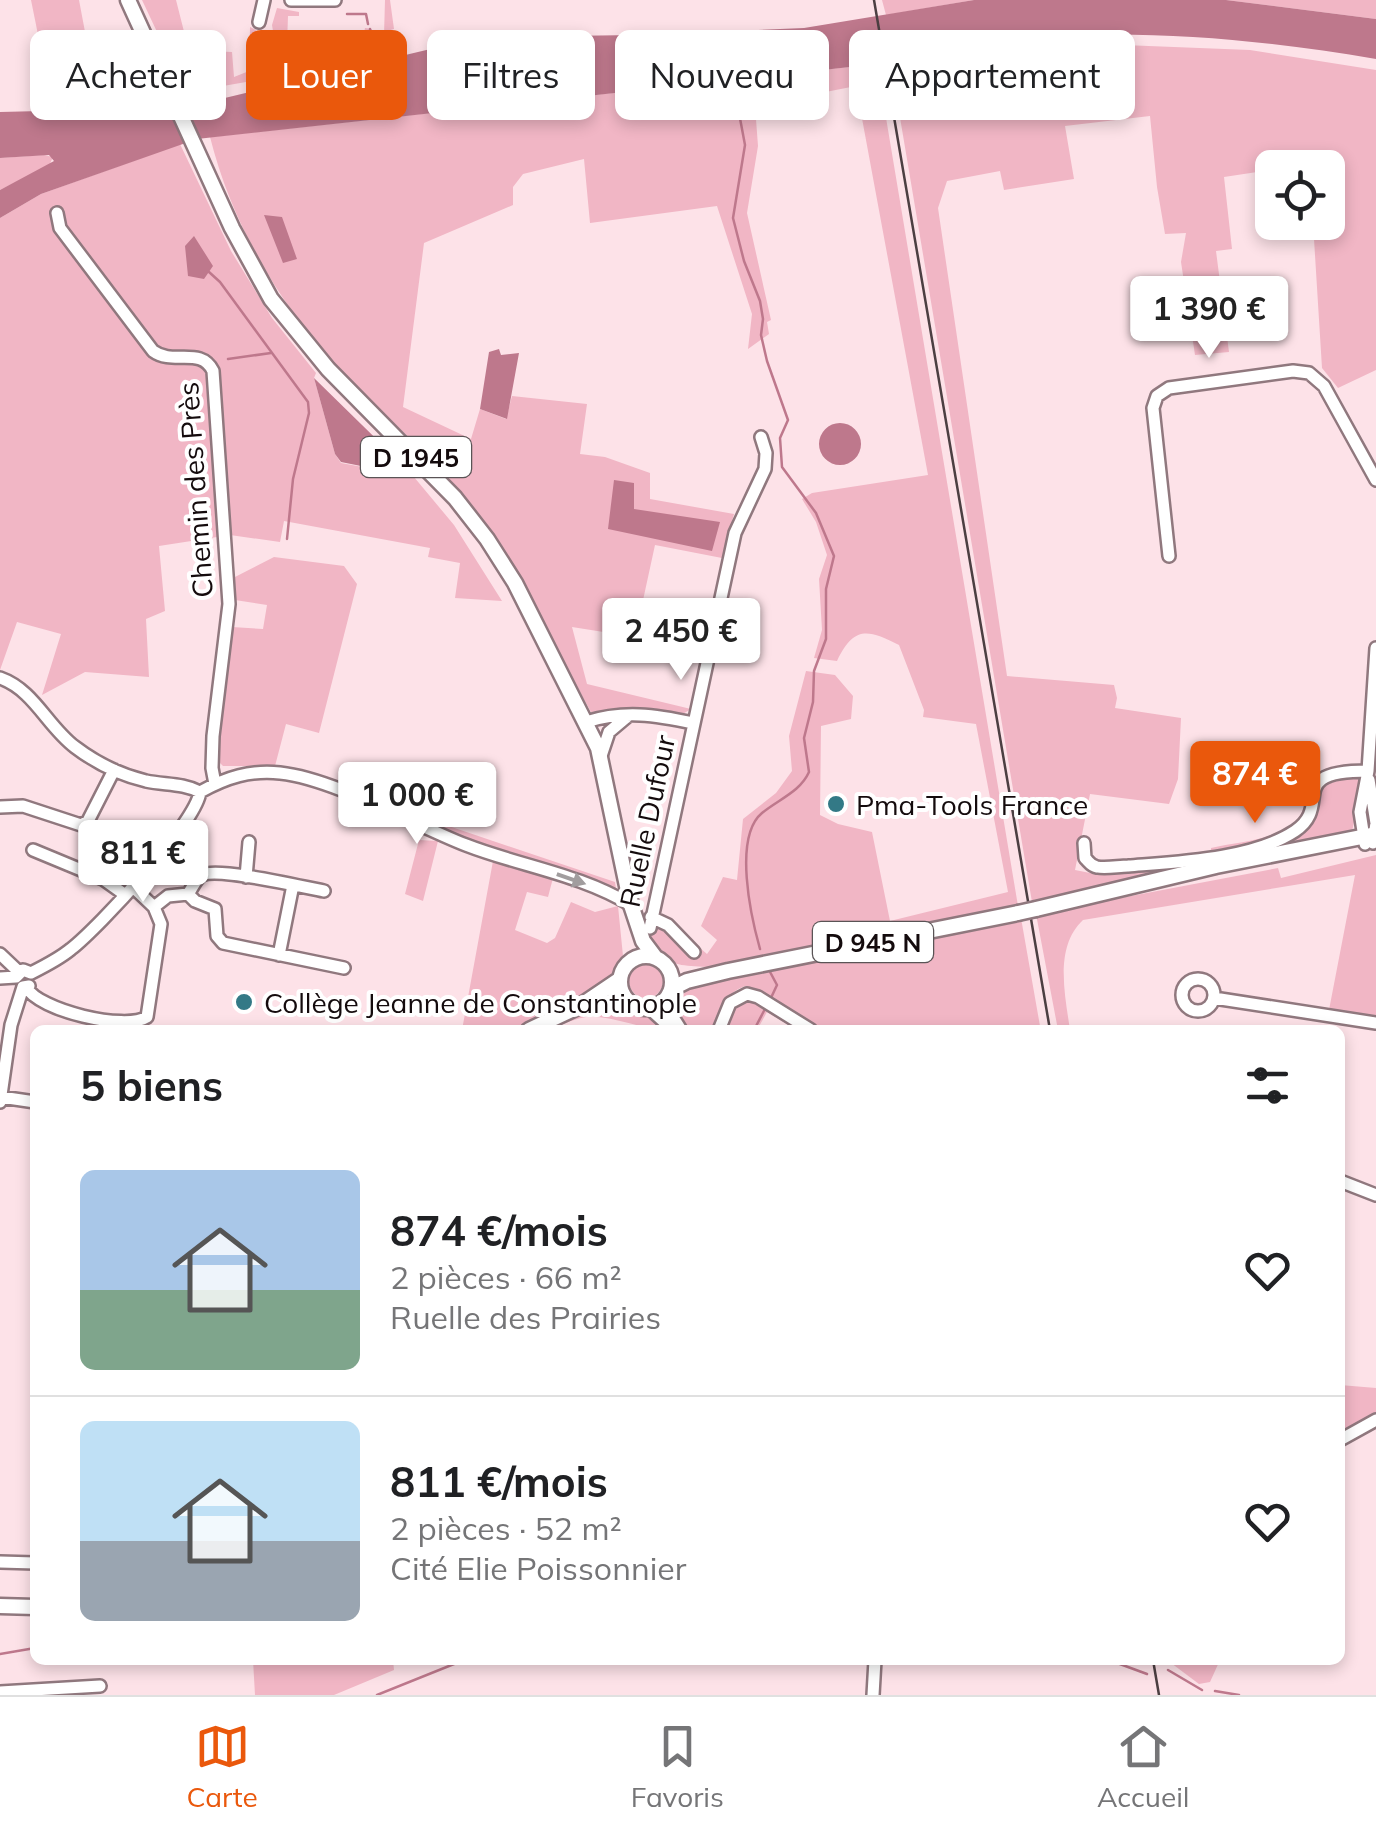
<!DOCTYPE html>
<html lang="fr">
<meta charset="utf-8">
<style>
body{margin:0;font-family:Mulish,sans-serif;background:#f6f6f6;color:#202124;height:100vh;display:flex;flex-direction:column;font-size:38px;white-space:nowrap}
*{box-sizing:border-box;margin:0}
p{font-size:32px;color:#757577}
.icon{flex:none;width:55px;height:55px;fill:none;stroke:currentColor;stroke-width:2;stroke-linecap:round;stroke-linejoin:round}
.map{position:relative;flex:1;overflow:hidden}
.drawer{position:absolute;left:30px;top:1025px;width:1315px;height:640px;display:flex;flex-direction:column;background:#fff;border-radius:15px;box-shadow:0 5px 15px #0003}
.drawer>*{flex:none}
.top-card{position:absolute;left:30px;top:30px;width:1318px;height:90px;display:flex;gap:20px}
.controls{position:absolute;left:1255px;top:150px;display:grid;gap:20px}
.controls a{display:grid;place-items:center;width:90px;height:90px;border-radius:15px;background:#fff;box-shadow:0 5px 15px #0003;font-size:50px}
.price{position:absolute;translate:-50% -85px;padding:0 22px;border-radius:10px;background:#fff;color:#222;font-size:32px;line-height:65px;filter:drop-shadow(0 2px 5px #0008)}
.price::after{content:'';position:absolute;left:50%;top:60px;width:30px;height:22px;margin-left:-15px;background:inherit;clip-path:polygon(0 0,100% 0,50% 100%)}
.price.active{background:#ea580c;color:#fff}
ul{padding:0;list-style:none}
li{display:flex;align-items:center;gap:30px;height:250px;padding:0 50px}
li+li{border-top:2px solid #e0e0e0}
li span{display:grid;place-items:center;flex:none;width:280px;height:200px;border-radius:15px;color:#555}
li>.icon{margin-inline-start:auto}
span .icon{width:120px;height:120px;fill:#fffc;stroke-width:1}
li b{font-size:42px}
h2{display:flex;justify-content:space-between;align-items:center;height:120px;padding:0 50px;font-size:42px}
.tag{padding:0 35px;border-radius:15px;background:#fff;box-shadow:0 5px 15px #0003;font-size:35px;line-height:90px}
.tag.active{background:#ea580c;color:#fff}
.dock{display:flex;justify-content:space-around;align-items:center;height:140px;border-top:2px solid #e0e0e0;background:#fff;font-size:28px;color:#757577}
.dock a{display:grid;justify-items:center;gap:5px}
.dock .active{color:#ea580c}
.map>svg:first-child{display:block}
</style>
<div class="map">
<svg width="1376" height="1695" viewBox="0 0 1376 1695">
<rect width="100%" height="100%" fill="#fde2e8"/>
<path fill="#f1b6c5" d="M 31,0 L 79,0 L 96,90 L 51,99 Z
M 142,0 L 176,0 L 196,79 L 182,85 Z
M 385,0 L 390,0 L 394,29 L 387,31 L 383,58 L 313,76 L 311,70 L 276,49 L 272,25 L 277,8 L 299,12 L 299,16 L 288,16 L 287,44 L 367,46 L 368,34 L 364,33 L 365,28 L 372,29 L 372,35 L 384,35 Z
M 882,0 L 974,0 L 886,15 Z
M 1226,0 L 1376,0 L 1376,19 Z
M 250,27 L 256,30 L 260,42 L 265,46 L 258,80 L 206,89 L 198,78 L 212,78 L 215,58 L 210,51 L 232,52 L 234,77 L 249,71 Z
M 1098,44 L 1250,50 L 1376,70 L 1376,370 L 1338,388 L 1322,368 L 1313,223 L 1328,222 L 1328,168 L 1310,167 L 1309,164 L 1224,177 L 1232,249 L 1216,251 L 1229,352 L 1195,355 L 1181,262 L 1186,233 L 1165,234 L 1157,187 L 1150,116 L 1065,126 L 1074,179 L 1004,190 L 1000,171 L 947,181 L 938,208 L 1007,676 L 1114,685 L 1117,698 L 1115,708 L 1181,718 L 1178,779 L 1169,804 L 1090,794 L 1075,870 L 1095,874 L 1210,860 L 1211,848 C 1237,842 1273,841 1294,823 C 1301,817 1303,810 1305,802 C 1315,768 1326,768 1358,764 L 1362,780 L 1352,832 L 1032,902 L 892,70 L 949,58 Z
M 877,64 L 1018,906 L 712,967 C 661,966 657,961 644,913 L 657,911 L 707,954 L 717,940 L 701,926 L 723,877 L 737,880 L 743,819 L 776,793 L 792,771 L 789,736 L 806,671 L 835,675 L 853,696 L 851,719 L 821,726 L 820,815 L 838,824 L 872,832 L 890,921 L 1008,892 L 976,724 L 923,717 L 924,710 L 899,645 C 867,629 854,626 837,661 L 814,658 L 822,630 L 819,579 L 827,555 L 816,522 L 802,499 L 812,493 L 928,475 L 856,86 L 755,106 L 758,146 L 747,213 L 771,320 L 767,322 L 769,334 L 748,349 L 752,314 L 717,206 L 590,223 L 584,159 L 523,174 L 513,187 L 513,205 L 424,243 L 403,407 L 471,439 L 480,409 L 506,419 L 512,396 L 587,404 L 580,454 L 605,457 L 650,473 L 650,499 L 734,514 L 722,558 L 655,545 L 635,637 L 572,627 L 587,684 L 691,709 L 681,715 L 652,708 L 591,712 C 546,632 514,558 454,485 C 419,443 374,407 337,367 C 277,300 232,224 210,137 Z
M 180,144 L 231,251 L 272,318 L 316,373 L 314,378 L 335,454 L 341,463 L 406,475 L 409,471 L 454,525 L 502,601 L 455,598 L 460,563 L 428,557 L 430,548 L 284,521 L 280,542 L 230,535 L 159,546 L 165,611 L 146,619 L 149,677 L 85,672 L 42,695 L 61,634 L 17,622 L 0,670 L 0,218 L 41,194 Z
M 44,155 L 53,157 L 49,166 L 0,190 L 0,158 Z
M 274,557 L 344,566 L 357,584 L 319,733 L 286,724 L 275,766 L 223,766 L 216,759 L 216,753 L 232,627 L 263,629 L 267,605 L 235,600 L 235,577 Z
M 425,818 L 615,882 L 616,889 C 552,866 487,846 424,822 Z
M 419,840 L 438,841 L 423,901 L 405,894 Z
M 1376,855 L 1376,1017 L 1329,1010 L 1355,875 L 1083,920 C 1054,947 1065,995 1070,1030 L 1058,1030 L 1036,914 L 1278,868 L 1281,878 Z
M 493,861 L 553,878 L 548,897 L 527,892 L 515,930 L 547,943 L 555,938 L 571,902 L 595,912 L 618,906 L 623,956 L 613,977 L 589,993 L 513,1030 L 462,1030 Z
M 1021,918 L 1040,1026 L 1029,1030 L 819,1030 L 746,986 C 725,991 722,1013 712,1030 L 688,1030 L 677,1016 L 672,1001 L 676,993 L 689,986 Z
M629 981a17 17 0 1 1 34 0a17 17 0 1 1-34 0Z
M 746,1001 L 757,1003 L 803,1030 L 797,1030 L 767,1012 L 757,1030 L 728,1030 L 733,1009 Z
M 611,1003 L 620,1003 L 629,1012 L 651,1015 L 668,1030 C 641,1030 613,1015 586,1017 C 569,1019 557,1030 539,1030 L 584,1010 Z
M 1340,1385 L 1376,1388 L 1376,1417 L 1340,1435 Z
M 253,1660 L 393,1660 L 394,1670 L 334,1695 L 255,1695 Z
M 1167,1660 L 1220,1660 L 1210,1682 L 1199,1684 Z"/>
<path fill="#be788c" d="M 974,0 L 1226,0 L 1376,19 L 1376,59 C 1241,36 1110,26 974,43 C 941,47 910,59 877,64 L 197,139 L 41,194 L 0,218 L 0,190 L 54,161 L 49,155 L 0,158 L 0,112 L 82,110 L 112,115 L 152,112 L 180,103 L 186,112 L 204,103 L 481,37 L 636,35 L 804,28 Z
M 264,215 L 282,217 L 297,259 L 283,263 Z
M 194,236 L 213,266 L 204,279 L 188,276 L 185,246 Z
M 499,349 L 501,355 L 519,353 L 507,419 L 480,409 L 489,352 Z
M 314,378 L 409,471 L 406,475 L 341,462 L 335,454 Z
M819 444a21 21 0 1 1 42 0a21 21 0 1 1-42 0Z
M 614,480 L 634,483 L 634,509 L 720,522 L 712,551 L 608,529 Z
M 1295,766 L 1297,794 L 1229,799 L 1227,771 Z"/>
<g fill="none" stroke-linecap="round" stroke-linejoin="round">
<path stroke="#be788c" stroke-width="2.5" d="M 347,14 L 366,14 L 368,24
M 370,29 L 371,38
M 282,44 L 370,51
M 722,76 L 739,113 L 745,145 L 733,218 L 744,261 L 760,301 L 763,319 L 761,335 L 767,361 L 788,420 L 780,438 L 782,467 L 816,513 L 834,556 L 826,589 L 826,639 L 814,671 L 813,702 L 804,738 L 809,772 C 800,792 779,799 762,813 C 733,837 751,917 760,949
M 209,272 L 220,282 L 308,402 L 309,413 L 293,479 L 287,539
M 228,359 L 271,353
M 769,970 L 777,985 L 770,1000
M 754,1030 L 766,1007
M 0,1654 L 35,1648
M 1109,1660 L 1147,1674
M 1168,1670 L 1202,1690
M 1215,1691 L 1239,1695
M 377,1695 L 464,1660"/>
<defs>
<path id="minor" d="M 291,0 L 335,0
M 259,22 L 264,0
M 57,213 L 60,228 L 153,351 C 173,366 201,346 213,371 L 229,604 L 213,736 L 212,768 L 215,784
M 1169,556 L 1153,408 L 1157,396 L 1169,388 L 1293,371 L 1309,373 L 1324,386 L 1376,480
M 0,678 C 34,690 47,726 75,747 C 96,763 121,775 146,781 C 165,785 183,783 200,792
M 586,722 C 624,710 656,715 693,723
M 601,756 L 609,732 L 628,716
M 1369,780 L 1376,823 L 1373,843
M 0,807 L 23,806 L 81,825 L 88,821 L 114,770
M 1084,843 L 1085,858 C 1090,863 1091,866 1097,867 C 1106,869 1119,866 1128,866 C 1178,862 1253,859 1295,831 C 1334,805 1283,771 1368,771
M 1365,844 L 1360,812 L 1368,771 L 1376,648
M 33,850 L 103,879 L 124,894
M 246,877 L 249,842
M 188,894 L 195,901 L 215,909 L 217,936 L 223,943 L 344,968
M 154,907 L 168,896 L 188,894 C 192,889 196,878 202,875 C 219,867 302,887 324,891
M 651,917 L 668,925 L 694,952
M 650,928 L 735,533 L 765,469 L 766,453 L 761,437
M 0,954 L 19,972
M 279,955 L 293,885
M 0,978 L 16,977 L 23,970 L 31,973 C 45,966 59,959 71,949 C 99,927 196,823 200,792 C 227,777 250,770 280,773 C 335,779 412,824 466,845 C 520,866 580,874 631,905
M1182 995a16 16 0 1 1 32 0a16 16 0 1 1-32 0Z
M 26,987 C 39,1011 126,1031 147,1017 L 161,924 L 154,907 L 132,886
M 667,997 L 671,1014 L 681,1030
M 1214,998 L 1376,1023
M 649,1008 L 673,1030
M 719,1030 L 730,1003 L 747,994 L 758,997 L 811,1030
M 1,1097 L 35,1102
M 0,1102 L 11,1025 L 23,987 L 29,986
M 1340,1181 L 1376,1195
M 1340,1440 L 1376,1420
M 0,1562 L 35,1563
M 0,1692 L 100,1686
M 873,1695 L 875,1660"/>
<path id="major" d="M 128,0 L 232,228 L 271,299 L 328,369 L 455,498 L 487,539 L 515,583 L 598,748 L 631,905 L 643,941 L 655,957
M 1036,909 L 1216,866 L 1376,834
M620 982a26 26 0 1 1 52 0a26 26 0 1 1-52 0Z
M 671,989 L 687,981 L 728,971 L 1018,913
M 529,1030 L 580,1006 L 620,979
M 0,1606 L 35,1607"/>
</defs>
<use href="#minor" stroke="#90787e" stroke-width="16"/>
<use href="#major" stroke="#90787e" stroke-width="19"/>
<use href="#minor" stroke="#fff" stroke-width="11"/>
<use href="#major" stroke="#fff" stroke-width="14"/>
<path stroke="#4c3f42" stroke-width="2.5" d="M 874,0 L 1050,1030
M 1153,1660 L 1159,1695"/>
<defs>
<path id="major-bridge" d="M 1018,913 L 1036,909"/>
</defs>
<use href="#major-bridge" stroke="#90787e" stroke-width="19" stroke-linecap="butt"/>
<use href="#major-bridge" stroke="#fff" stroke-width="14"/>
</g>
<defs><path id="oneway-solid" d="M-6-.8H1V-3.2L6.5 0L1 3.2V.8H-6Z" transform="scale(2.5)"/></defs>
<use fill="#a19d9e" href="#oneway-solid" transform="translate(571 879) rotate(19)"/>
<g fill="#337986" stroke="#fff" stroke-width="4">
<circle cx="836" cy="804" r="10"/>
<circle cx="244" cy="1002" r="10"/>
</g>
<g text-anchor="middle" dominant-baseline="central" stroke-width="8" stroke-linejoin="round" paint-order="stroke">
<g fill="#fff" stroke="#5a5456" stroke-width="2.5">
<rect x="361" y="437" width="110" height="40" rx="8"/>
<rect x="813" y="922" width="120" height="40" rx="8"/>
</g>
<g font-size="25" font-weight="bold" fill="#140b0d">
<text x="416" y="457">D 1945</text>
<text x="873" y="942">D 945 N</text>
</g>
<g font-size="28" fill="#140b0d" stroke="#fff">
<text transform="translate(195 490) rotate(-94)">Chemin des Près</text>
<text transform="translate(647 821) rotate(-78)">Ruelle Dufour</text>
</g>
<g font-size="28" fill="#140b0d" stroke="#fff" text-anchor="start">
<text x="856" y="804">Pma-Tools France</text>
<text x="264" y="1002">Collège Jeanne de Constantinople</text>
</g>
</g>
</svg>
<div class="controls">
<a><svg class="icon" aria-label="locate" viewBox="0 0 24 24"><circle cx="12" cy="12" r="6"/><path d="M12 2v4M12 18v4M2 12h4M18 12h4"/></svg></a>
</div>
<b class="price" style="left:1209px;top:361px">1 390 €</b>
<b class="price" style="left:681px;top:683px">2 450 €</b>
<b class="price active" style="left:1255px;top:826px">874 €</b>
<b class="price" style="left:417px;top:847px">1 000 €</b>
<b class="price" style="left:143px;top:905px">811 €</b>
<div class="top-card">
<a class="tag">Acheter</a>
<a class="tag active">Louer</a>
<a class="tag">Filtres</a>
<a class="tag">Nouveau</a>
<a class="tag">Appartement</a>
</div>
<section class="drawer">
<h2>5 biens<svg class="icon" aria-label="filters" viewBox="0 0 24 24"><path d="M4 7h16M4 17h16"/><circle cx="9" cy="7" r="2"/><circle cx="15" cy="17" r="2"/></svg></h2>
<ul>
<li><span style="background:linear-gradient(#a9c7e8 60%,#7fa58c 0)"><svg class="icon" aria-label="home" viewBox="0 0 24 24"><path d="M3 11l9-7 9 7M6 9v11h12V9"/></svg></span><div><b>874 €/mois</b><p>2 pièces · 66 m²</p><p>Ruelle des Prairies</p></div><svg class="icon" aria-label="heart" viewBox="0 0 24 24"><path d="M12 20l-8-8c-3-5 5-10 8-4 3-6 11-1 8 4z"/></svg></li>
<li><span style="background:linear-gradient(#bfe0f5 60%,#9aa5b1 0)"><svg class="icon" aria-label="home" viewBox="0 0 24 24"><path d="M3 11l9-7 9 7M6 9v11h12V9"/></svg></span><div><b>811 €/mois</b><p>2 pièces · 52 m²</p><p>Cité Elie Poissonnier</p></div><svg class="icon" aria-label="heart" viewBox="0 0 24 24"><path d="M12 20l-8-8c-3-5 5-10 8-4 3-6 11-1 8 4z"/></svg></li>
</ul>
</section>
</div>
<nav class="dock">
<a class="active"><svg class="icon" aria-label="map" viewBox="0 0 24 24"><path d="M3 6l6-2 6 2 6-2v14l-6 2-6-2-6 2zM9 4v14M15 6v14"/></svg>Carte</a>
<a><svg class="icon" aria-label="saved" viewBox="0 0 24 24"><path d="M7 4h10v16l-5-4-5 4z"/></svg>Favoris</a>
<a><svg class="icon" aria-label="home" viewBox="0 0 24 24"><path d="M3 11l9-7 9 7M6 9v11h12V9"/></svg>Accueil</a>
</nav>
